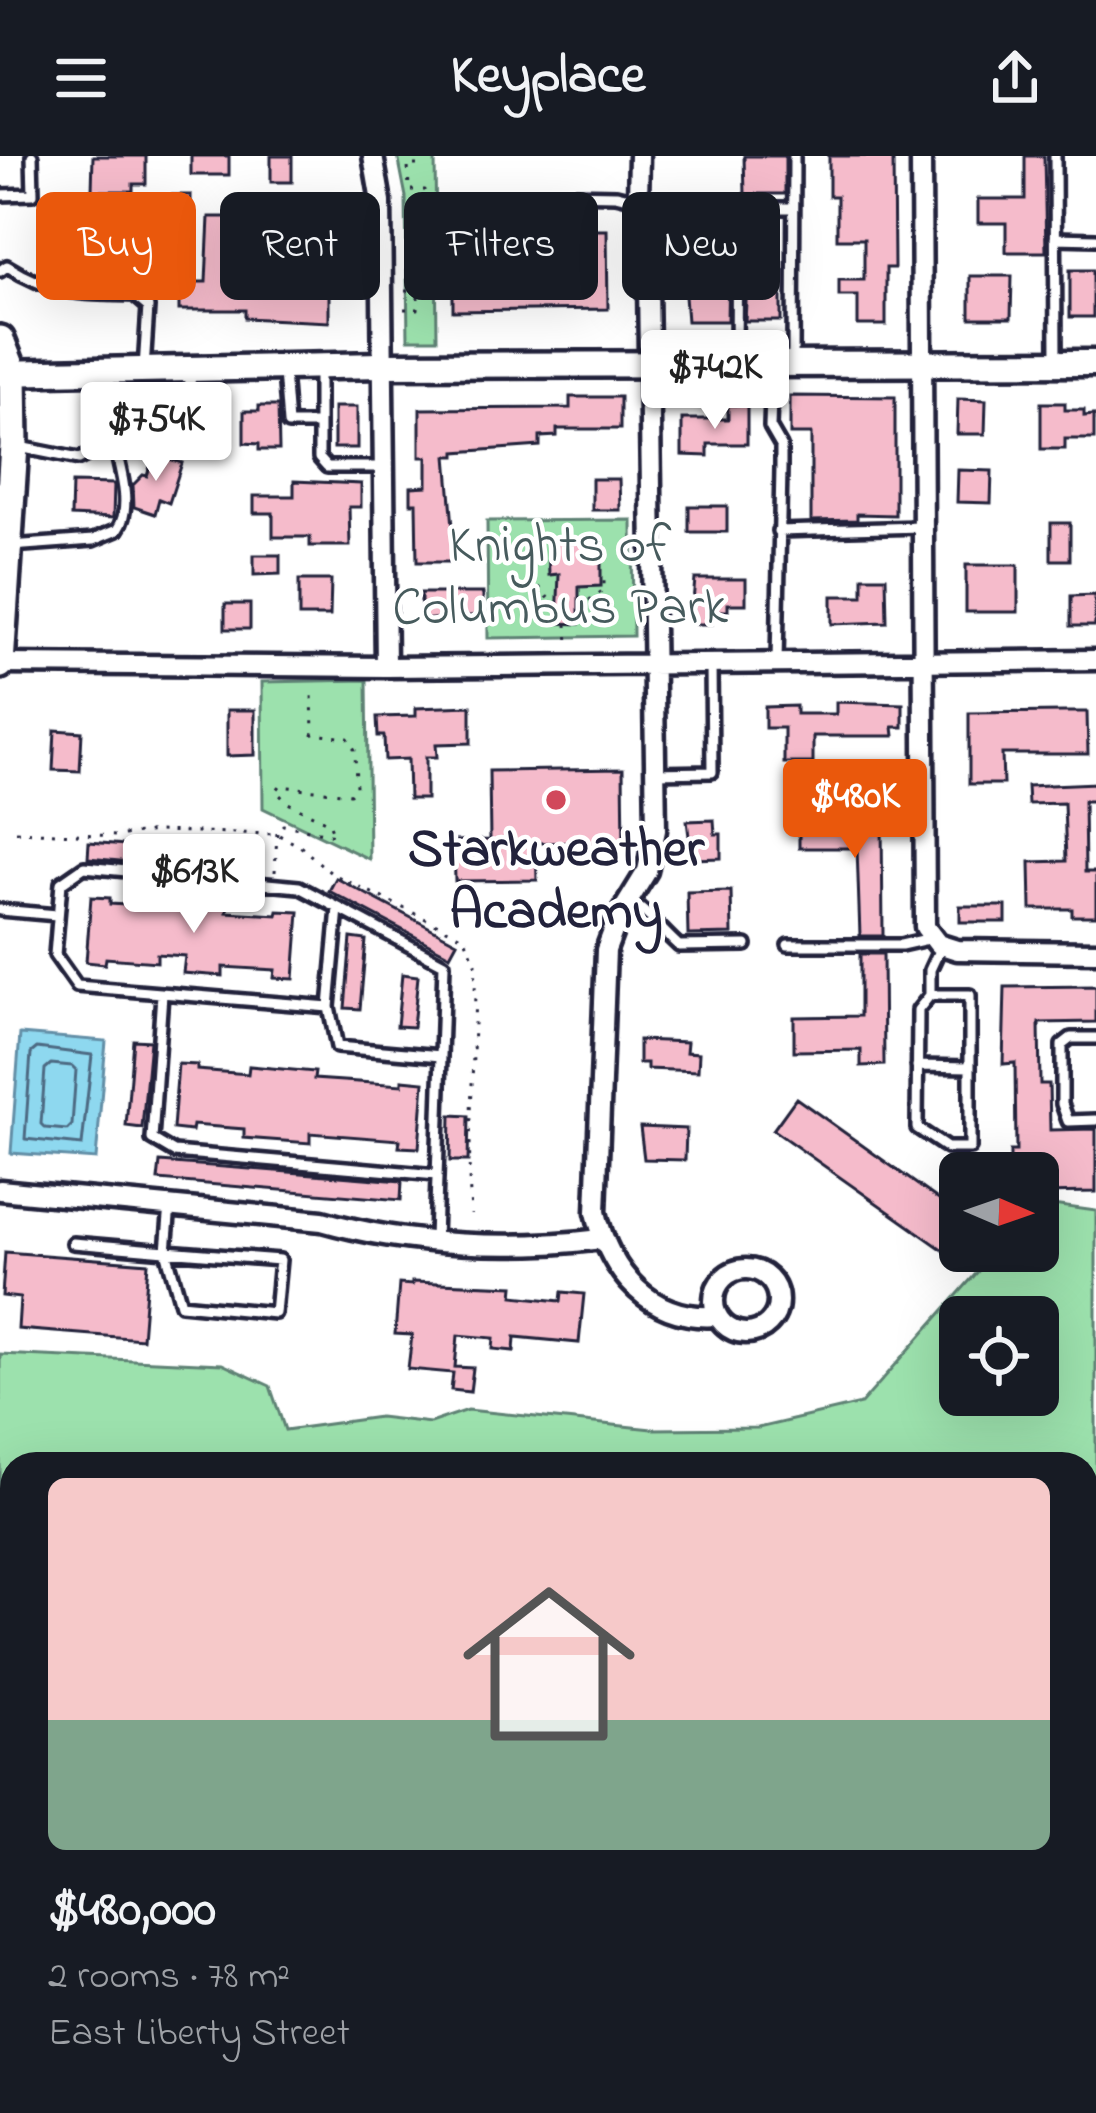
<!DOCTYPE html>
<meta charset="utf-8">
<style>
body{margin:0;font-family:"Indie Flower",sans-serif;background:#20242c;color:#f1f3f6;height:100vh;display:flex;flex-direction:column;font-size:45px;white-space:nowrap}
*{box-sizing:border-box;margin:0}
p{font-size:39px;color:#9ea1a6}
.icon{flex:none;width:66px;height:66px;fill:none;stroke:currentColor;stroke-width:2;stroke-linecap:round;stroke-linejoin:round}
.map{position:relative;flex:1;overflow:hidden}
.sheet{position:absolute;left:0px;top:1296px;width:1098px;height:663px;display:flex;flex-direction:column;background:#171b24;border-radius:36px 36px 0 0;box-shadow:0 12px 48px #0002}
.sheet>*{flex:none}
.banner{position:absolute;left:36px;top:36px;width:1026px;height:108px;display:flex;gap:24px}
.needle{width:78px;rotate:92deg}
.buttons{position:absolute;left:939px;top:996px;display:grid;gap:24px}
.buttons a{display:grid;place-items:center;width:120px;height:120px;border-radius:18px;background:#171b24;box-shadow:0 12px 48px #0002;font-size:60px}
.price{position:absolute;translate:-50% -102px;padding:0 27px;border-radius:12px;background:#fff;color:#222;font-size:39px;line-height:78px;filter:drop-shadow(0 3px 6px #0008)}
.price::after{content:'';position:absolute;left:50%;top:72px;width:36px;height:27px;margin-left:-18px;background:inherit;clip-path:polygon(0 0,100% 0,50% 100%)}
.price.current{background:#ea580c;color:#fff}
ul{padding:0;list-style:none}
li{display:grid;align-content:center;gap:24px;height:636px;padding:0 48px}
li+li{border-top:3px solid #363941}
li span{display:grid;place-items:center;height:372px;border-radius:18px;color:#555}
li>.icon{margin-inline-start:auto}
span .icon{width:216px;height:216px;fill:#fffc;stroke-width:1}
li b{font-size:51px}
.chip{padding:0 42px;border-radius:18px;background:#171b24;box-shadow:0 12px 48px #0002;font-size:42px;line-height:108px}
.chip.current{background:#ea580c;color:#fff}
header{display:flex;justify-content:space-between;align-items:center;height:156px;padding:0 48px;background:#171b24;font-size:54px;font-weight:700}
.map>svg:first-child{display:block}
</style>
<header><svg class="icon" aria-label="menu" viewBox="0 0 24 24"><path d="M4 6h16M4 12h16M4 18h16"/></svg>Keyplace<svg class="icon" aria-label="share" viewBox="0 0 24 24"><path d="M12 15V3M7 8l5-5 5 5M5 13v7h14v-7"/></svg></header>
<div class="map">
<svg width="1096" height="1957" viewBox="0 0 1096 1957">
<rect width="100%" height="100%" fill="#fff"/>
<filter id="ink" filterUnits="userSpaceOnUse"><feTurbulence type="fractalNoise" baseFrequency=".00833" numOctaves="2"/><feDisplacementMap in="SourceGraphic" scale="24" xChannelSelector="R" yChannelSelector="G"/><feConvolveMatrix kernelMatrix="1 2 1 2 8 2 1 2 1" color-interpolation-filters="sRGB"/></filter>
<g filter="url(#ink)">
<path fill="#9ce1ad" stroke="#5f8274" stroke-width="3" fill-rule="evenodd" d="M 398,0 L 435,0 L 437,183 L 408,183 L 406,41 Z
M 632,364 L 633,480 L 488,482 L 487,365 Z
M 367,524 L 369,703 L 263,652 L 262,526 Z
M 1038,1047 L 1096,1055 L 1096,1957 L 0,1957 L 0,1198 L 222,1208 L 270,1230 L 285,1274 L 379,1261 L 430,1267 L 468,1254 L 652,1273 L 758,1272 L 861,1248 L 996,1095 L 1038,1095 ZM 960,1161 L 1038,1161 L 1038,1239 L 960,1239 ZM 12,1308 L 1086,1308 L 1086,1947 L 12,1947 Z"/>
<path fill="#8ed8ef" stroke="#638fa7" stroke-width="3" d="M 20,878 L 106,885 L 96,1003 L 11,997 Z"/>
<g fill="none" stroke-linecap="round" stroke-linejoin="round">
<path stroke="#4d6b83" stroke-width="3" d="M 37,892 L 92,899 L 82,989 L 25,983 L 31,897 Z
M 51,908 L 72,910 L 76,914 L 72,969 L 67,974 L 45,972 L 41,968 L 45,913 Z"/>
<path stroke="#638fa7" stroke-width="6" d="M 840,1957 L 840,1947"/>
<path stroke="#8ed8ef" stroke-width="36" d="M 1086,1701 L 1096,1699
M 0,1916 L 12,1918"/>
</g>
<path fill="#f5bbcb" stroke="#22223b" stroke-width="3" d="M 93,0 L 146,0 L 146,28 L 133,28 L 133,35 L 92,35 Z
M 191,0 L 229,0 L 229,19 L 191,19 Z
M 271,0 L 292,0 L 292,26 L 271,26 Z
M 744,0 L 785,0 L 785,38 L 745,38 Z
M 829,0 L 893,0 L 894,112 L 886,112 L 886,169 L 858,169 L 858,140 L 839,140 L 839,124 L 864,124 L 864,83 L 837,83 L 837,40 L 829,40 Z
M 1025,0 L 1044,0 L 1046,96 L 1006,96 L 1006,67 L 978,67 L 978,43 L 1025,43 Z
M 164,39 L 191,39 L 191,59 L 164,60 Z
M 209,61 L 235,61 L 235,79 L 227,79 L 227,124 L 308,128 L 308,138 L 329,138 L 329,166 L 245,162 L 245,154 L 179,154 L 179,126 L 206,126 Z
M 677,64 L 698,64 L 698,89 L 709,89 L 709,109 L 728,109 L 727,165 L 687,165 L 682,103 L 677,104 Z
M 488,70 L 510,70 L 511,99 L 489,99 Z
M 750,70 L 767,70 L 768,127 L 781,126 L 781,165 L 745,165 Z
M 575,74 L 607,74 L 608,153 L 453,155 L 453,113 L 480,113 L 480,132 L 515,132 L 514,117 L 558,116 L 558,82 L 575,82 Z
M 41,75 L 121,76 L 121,106 L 41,106 Z
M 1070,114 L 1093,114 L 1093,161 L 1070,161 Z
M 970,120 L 1012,120 L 1011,162 L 970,162 Z
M 790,240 L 895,241 L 895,359 L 857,358 L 857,364 L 811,365 L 811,278 L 790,278 Z
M 570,241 L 620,241 L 620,273 L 557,273 L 557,280 L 540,281 L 540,290 L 456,296 L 456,300 L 447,300 L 456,406 L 417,406 L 416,347 L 411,347 L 411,331 L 427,330 L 427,301 L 420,301 L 420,253 L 570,252 Z
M 958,243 L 986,244 L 985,278 L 957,278 Z
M 1041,247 L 1065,247 L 1065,254 L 1084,254 L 1084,260 L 1094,259 L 1094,283 L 1065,283 L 1065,293 L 1041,293 Z
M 728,249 L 747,249 L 747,288 L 708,288 L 708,300 L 682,299 L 682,263 L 728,263 Z
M 259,250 L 278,250 L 279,294 L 259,294 L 259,288 L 244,287 L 244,255 L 259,255 Z
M 334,251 L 357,251 L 357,292 L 334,292 Z
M 154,298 L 182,307 L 169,347 L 159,343 L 155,358 L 134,351 L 133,329 L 143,319 L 147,320 Z
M 958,314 L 992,315 L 991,347 L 957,346 Z
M 592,323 L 619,323 L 620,354 L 592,354 Z
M 294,325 L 361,328 L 361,351 L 349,351 L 350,390 L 310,390 L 310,381 L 273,381 L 273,357 L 254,357 L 254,340 L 294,340 Z
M 72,327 L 114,328 L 113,362 L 71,360 Z
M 689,350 L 727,350 L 727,376 L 689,376 Z
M 1051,367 L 1070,367 L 1070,404 L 1051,404 Z
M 548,386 L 601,386 L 601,430 L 579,431 L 579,468 L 557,467 L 559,418 L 549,419 Z
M 254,399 L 280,399 L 280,418 L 254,419 Z
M 966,409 L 1018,409 L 1018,456 L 966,456 Z
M 863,421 L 886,421 L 887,466 L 832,468 L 832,440 L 863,440 Z
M 695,423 L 746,423 L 746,448 L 728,448 L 728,455 L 713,455 L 712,468 L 691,468 Z
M 299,424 L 331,424 L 330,460 L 299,460 Z
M 421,437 L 483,437 L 483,459 L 421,464 Z
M 1095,439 L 1095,470 L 1071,470 L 1071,440 Z
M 225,448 L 250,448 L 250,473 L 225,473 Z
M 836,546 L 903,548 L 903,571 L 893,571 L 894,580 L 813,580 L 813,607 L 784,607 L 784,572 L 765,572 L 765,551 L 796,550 L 796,558 L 836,558 Z
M 471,550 L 471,587 L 436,588 L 437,601 L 426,601 L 426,643 L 409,643 L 408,603 L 385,604 L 384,580 L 378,580 L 377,561 L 416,560 L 416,552 Z
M 227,554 L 255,554 L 255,599 L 227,600 Z
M 1065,556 L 1087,556 L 1088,598 L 1002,598 L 1003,628 L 969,628 L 969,557 Z
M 55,574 L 82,576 L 80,615 L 53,614 Z
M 623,613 L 624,692 L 590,693 L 590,686 L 536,687 L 537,724 L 455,725 L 454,685 L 490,684 L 489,615 Z
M 1096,627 L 1096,645 L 1084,645 L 1085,716 L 1096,716 L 1096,760 L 1072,760 L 1072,753 L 1031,753 L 1030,706 L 1066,705 L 1064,647 L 1028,648 L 1027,630 Z
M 882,663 L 883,780 L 860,780 L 857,692 L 799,692 L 799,664 Z
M 714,664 L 715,678 L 721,678 L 721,702 L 692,703 L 687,665 Z
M 89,686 L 259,700 L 257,718 L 88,702 Z
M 336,722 L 457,786 L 450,799 L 329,735 Z
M 731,735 L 732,778 L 688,779 L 687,736 Z
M 91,741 L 110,742 L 110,748 L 161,751 L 162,743 L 228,749 L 227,756 L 277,759 L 278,755 L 299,756 L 294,823 L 274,822 L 275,814 L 223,811 L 223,820 L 183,817 L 185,800 L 157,798 L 157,806 L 106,802 L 105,808 L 86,806 Z
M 960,750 L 1006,750 L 1006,766 L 960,766 Z
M 351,782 L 366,784 L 360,853 L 345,852 Z
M 860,798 L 883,798 L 884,909 L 861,910 L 861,894 L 794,895 L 794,861 L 860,860 Z
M 402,818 L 418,820 L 413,871 L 397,870 Z
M 1096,830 L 1096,866 L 1039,867 L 1040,928 L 1049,928 L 1050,974 L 1096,973 L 1096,1036 L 1038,1037 L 1038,1017 L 1010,1017 L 1010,995 L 1016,995 L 1015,907 L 1003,908 L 1005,831 Z
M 133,884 L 150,885 L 142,972 L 126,970 Z
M 639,884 L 687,886 L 686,896 L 699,897 L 698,915 L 647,913 L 647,907 L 639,907 Z
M 178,908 L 197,909 L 197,914 L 248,918 L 249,910 L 315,916 L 314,923 L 402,929 L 402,924 L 424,926 L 419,992 L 399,991 L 400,984 L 310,977 L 310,987 L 244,982 L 244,973 L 193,969 L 192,975 L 173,973 Z
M 796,942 L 960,1059 L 960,1091 L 953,1101 L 773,974 Z
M 451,959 L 469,960 L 468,1005 L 450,1005 Z
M 640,971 L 686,973 L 685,1004 L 644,1003 Z
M 160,1006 L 402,1025 L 401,1044 L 158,1024 Z
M 5,1096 L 148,1107 L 142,1183 L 18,1173 L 20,1142 L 2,1140 Z
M 412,1126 L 514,1130 L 513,1140 L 561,1145 L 562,1136 L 584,1138 L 579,1187 L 515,1181 L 514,1195 L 493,1193 L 494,1182 L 458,1179 L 455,1211 L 473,1212 L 470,1236 L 451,1234 L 453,1217 L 408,1213 L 412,1179 L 395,1178 L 399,1128 L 412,1129 Z"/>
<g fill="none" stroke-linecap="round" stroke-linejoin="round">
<defs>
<path id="service" d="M 1055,0 L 1056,205
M 565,38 L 616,39 L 670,52 L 793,52
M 0,39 L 33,38 L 32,0
M 1055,82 L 1096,83
M 0,115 L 7,110 C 53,139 82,138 134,139 L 148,151 L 144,213
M 793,205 L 794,0
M 736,207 L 737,53
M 772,209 L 770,271 L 781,290 L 781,312 L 777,506
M 319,211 L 319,302 L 327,311 L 384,311
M 284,215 L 288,268 L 319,268
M 106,218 L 114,285 C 174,265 176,278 193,215
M 778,375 L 921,371
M 11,390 L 93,384 L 117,374 C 134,351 119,311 114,285 L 79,303 L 19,291
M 655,617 L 712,616 L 711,507
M 84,711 L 299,731 L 444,808 L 441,900 L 337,891 L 329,851 L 77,830 L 55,799 L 61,727 Z
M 629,744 C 649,757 661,774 679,790 L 746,789
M 0,754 L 57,759
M 788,789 L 901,789 L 932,782
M 162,838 L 152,983 L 174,996 L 437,1019
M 930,839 L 970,839 L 970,992 L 947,992 L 917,972 L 918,854 L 930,839 L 930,814 L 941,790
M 329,851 L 338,752
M 1096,882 L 1071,882 L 1062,889 L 1062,948 L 1068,965 L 1096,964
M 917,910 L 970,911
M 435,1083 L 441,900
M 73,1087 L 166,1095 L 181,1148 L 275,1157 L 280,1104 L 166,1095 L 170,1050"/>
<path id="minor" d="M 373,0 L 381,46 L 386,511
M 639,0 L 638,44 L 647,59 L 656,674 L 647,715 L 618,762 L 606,794 L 596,1056 C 610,1118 651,1165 717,1160
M 921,0 L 925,771 L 938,788 L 957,794 L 1096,796
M 0,508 L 386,511 L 1096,504
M 0,1034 L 322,1065 C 410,1090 512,1094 602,1083
M714 1145a32 32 0 1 1 64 0a32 32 0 1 1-64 0Z"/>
<path id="tertiary" d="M 0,217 L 381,209 L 1096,207
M 1086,1372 L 1096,1372
M 0,1540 L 12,1539"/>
<path id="secondary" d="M 0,184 L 13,217 L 14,289 L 0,508"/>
</defs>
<use href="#service" stroke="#22223b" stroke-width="18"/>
<use href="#minor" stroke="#22223b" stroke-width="27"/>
<use href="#tertiary" stroke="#22223b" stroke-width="33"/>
<use href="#secondary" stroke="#22223b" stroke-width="36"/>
<path stroke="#22223b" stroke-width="3" stroke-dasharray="3 9" stroke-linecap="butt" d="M 405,135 L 418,135 L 418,53 L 425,53 L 425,34 L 409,34 L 408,9 L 421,9 L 421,0
M 404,153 L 418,153 L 418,136
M 539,431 L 557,452
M 579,451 L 604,434 L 604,417
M 567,468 L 568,490
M 16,675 L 116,680 L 156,675 L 277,678 L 300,690 L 331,717 L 465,782 L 476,807 L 469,1020 L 471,1059
M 275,716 L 277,676 L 283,669 L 334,679 L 329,667 L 288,647 L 276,635 L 280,630 L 350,638 L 356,632 L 355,594 L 348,582 L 313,578 L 312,536
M 1086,1407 L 1096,1407
M 0,1577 L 12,1576"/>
<use href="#service" stroke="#fff" stroke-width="9"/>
<use href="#minor" stroke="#fff" stroke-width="18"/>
<use href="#tertiary" stroke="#fff" stroke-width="24"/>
<use href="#secondary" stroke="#fff" stroke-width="27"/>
</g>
</g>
<circle fill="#d1495b" stroke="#fff" stroke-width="4.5" cx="556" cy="644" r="12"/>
<g text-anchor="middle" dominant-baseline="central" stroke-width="9" stroke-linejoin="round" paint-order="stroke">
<g font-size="54" fill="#475b5d" stroke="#fff">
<text x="560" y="392">Knights of<tspan x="560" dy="62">Columbus Park</tspan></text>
</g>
<g font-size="54" font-weight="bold" fill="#22223b" stroke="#fff">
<text x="556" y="696">Starkweather<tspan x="556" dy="62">Academy</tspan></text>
</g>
</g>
</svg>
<div class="buttons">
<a><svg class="needle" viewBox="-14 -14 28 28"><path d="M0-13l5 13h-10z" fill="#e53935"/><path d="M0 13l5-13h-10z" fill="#9ea1a6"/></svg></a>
<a><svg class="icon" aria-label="locate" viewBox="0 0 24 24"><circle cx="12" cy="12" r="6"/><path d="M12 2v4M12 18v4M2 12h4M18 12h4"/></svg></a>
</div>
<b class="price" style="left:715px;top:276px">$742K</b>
<b class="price" style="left:156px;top:328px">$754K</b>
<b class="price current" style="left:855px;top:705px">$480K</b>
<b class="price" style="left:194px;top:780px">$613K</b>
<div class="banner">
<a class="chip current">Buy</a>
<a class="chip">Rent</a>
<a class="chip">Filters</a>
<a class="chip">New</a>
</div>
<section class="sheet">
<ul>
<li><span style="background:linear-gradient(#f6c9c9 65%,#7fa58c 0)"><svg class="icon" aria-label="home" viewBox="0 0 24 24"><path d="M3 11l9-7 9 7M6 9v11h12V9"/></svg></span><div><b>$480,000</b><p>2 rooms · 78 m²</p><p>East Liberty Street</p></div></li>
</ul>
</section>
</div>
